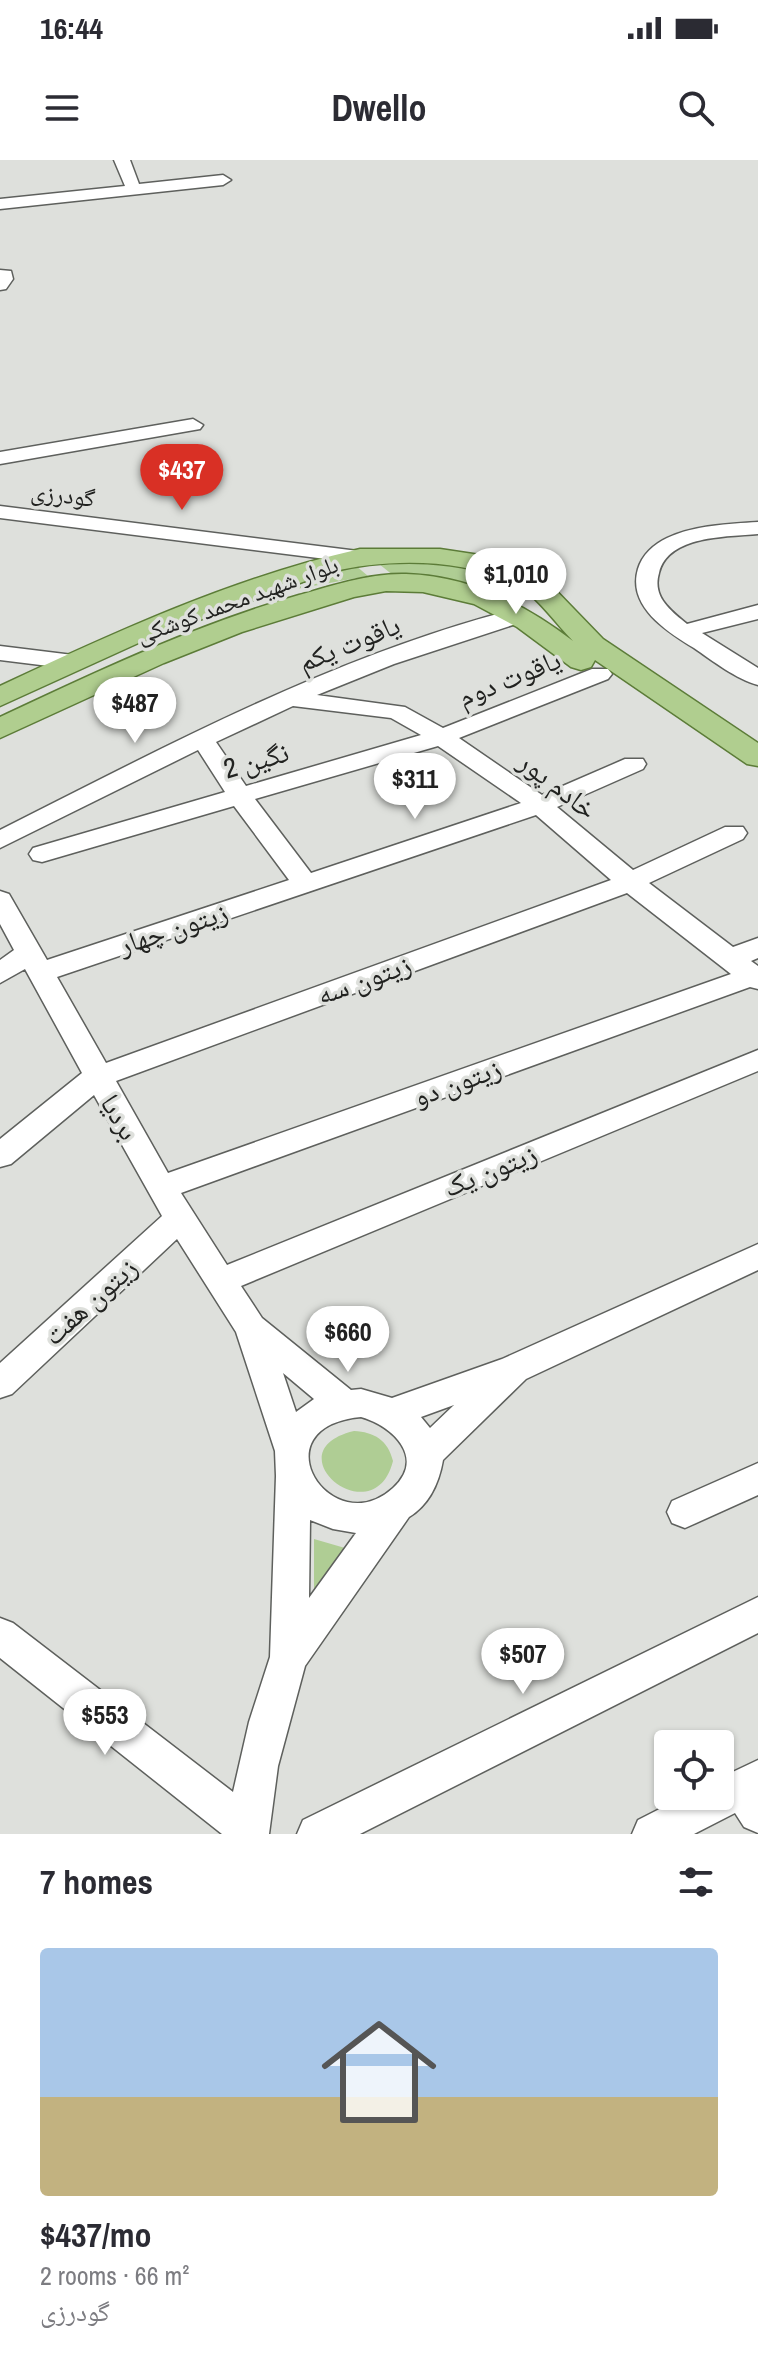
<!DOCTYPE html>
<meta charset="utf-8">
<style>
body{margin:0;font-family:"Archivo Narrow","Noto Naskh Arabic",sans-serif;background:#f2f2f3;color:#2b2b33;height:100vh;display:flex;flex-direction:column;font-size:30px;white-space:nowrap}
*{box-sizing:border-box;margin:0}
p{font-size:26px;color:#7c7c81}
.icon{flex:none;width:44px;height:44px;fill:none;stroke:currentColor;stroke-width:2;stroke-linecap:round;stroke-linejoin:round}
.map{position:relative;height:1674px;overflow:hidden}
.side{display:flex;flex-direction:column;background:#fff;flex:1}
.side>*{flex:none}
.buttons{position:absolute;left:654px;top:1570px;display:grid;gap:16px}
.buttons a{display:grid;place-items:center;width:80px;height:80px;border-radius:8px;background:#fff;box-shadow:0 2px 6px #0004;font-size:40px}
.price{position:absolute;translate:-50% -68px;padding:0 18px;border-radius:28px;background:#fff;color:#222;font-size:26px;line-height:52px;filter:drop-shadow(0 2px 4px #0008)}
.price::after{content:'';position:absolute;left:50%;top:48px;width:24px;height:18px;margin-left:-12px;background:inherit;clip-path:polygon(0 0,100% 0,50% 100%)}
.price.selected{background:#d93025;color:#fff}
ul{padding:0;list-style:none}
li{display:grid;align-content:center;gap:16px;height:424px;padding:0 40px}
li span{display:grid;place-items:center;height:248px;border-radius:8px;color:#555}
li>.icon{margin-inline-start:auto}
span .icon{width:144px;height:144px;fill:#fffc;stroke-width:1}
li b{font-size:34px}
h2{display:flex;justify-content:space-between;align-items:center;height:96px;padding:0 40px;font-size:34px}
.status{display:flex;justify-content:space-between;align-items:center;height:56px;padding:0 40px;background:#fff;direction:ltr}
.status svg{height:22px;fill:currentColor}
header{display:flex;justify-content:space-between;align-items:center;height:104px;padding:0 40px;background:#fff;font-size:36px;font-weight:700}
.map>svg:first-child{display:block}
</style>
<div class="status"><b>16:44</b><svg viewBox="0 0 49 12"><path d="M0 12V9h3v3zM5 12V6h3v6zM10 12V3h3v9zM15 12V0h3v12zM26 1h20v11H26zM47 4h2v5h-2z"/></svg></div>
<header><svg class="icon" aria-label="menu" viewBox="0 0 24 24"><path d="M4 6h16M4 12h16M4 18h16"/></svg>Dwello<svg class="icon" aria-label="search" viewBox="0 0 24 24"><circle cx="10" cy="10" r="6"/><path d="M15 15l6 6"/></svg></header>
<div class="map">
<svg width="758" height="1674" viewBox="0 0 758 1674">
<rect width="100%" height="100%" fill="#dee0dc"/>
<path fill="#afcd94" d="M 374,400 L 458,404 L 522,423 L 486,434 L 394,416 Z
M 355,405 L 368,416 L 291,430 Z
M 354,1271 C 374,1272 388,1280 393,1301 C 374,1377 270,1291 354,1271 Z
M 314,1379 L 345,1388 L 314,1436 Z"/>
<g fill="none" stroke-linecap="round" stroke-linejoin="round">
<defs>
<path id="minor" d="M 114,0 L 130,0 L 139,24 L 223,15 L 231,20 L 223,25 L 0,49 L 0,39 L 125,26 Z
M 0,110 L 11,111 L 13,119 L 6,129 L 0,130 Z
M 193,259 L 203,265 L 200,269 L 0,304 L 0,292 Z
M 0,346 L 358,391 L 369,397 L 358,403 L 0,358 Z
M 758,362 L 758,374 C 727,377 668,375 659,413 C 652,437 670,450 687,464 L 758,445 L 758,459 L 702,473 L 758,508 L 758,525 C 736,519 713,501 694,488 C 666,471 627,446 638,409 C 642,395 654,384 667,378 C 695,365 728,364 758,362 Z
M 520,448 L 531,455 L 528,460 L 394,504 L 317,535 L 405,547 L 443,568 L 592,509 L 608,509 L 612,514 L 608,519 L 459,578 L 542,635 L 625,599 L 643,599 L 646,604 L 643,609 L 557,647 L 633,710 L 725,667 L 743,667 L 747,673 L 743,679 L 649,723 L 733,787 L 758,778 L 758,798 L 751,801 L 758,806 L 758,829 L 750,827 L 181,1033 L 227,1105 L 758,890 L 758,911 L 241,1126 L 262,1158 L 351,1230 L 361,1229 L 392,1238 L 502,1199 L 758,1084 L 758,1110 L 526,1219 L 443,1300 C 439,1323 429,1345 409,1357 L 305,1506 L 278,1606 L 269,1674 L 222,1674 L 0,1498 L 0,1458 L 13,1463 L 233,1632 L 249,1562 L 270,1497 L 276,1316 L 275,1291 L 236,1172 L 177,1079 L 12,1234 L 0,1238 L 0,1203 L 162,1056 L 94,935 L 11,1004 L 0,1007 L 0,979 L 82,913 L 25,809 L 0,823 L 0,800 L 14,790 L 0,764 L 0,731 L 9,734 L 47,800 L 289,720 L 234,646 L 42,702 L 33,700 L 29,694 L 33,688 L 225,632 L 198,590 L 0,688 L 0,670 C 167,586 337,494 520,448 ZM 293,546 L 391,558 L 421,575 L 246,626 L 216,582 ZM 438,586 L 521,643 L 311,713 L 255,639 ZM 536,655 L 611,720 L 106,903 L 57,817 ZM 627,733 L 731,814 L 168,1013 L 116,921 ZM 283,1213 L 314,1239 L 296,1252 ZM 454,1245 L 430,1268 L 421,1257 ZM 361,1257 C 393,1266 426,1298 393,1328 C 331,1384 256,1267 361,1257 ZM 310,1360 L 333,1369 L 356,1373 L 309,1438 Z
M 0,486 L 73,495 L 81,497 L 84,502 L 81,507 L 73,509 L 0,500 Z
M 758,1303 L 758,1335 L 685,1368 L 672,1363 L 667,1352 L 672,1341 Z
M 758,1437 L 758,1473 L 360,1674 L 297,1674 L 303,1660 Z
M 758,1600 L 758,1673 L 744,1667 L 735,1653 L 694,1674 L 632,1674 L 638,1660 L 685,1636 L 720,1636 L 720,1618 Z"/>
<path id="major" d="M 360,389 L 440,389 L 493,397 L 544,418 L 603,479 L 758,583 L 758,606 L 747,604 L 595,500 L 591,507 L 581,510 L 571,507 L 517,467 L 474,444 L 423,432 L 386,431 L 354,437 L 242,472 L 164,503 L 0,578 L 0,557 C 98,511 195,465 299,435 C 334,425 369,413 406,414 C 469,416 523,443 573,481 C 557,465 540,440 521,428 C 467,397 389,398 330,412 L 145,480 L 0,546 L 0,526 C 116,472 235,417 360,389 Z"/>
</defs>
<use href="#minor" stroke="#5e605d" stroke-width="3"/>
<use href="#major" stroke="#5c7c38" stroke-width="3"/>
<use href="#minor" fill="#fff" fill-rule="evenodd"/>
<use href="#major" fill="#b0ce8f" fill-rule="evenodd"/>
</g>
<g text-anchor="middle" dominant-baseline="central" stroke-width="7" stroke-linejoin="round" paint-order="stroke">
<g font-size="24" fill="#212220" stroke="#dee0dc">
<text transform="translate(63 334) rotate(7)">گودرزی</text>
<text transform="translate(237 439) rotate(-20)">بلوار شهید محمد کوشکی</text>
</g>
<g font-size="28" fill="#212220" stroke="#dee0dc">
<text transform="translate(349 483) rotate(-22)">یاقوت یکم</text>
<text transform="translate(509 518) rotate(-22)">یاقوت دوم</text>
<text transform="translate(256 600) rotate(-16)">نگین 2</text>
<text transform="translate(558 625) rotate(38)">خادم پور</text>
<text transform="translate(173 768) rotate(-18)">زیتون چهار</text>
<text transform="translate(364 819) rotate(-20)">زیتون سه</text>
<text transform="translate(457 922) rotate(-20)">زیتون دو</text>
<text transform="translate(120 957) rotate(60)">بردیا</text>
<text transform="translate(490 1010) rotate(-22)">زیتون یک</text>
<text transform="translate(90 1141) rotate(-42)">زیتون هفت</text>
</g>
</g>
</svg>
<div class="buttons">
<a><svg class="icon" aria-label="locate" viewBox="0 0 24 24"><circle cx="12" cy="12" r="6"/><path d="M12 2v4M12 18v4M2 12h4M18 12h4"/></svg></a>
</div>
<b class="price selected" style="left:182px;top:352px">$437</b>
<b class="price" style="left:516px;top:456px">$1,010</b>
<b class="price" style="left:135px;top:585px">$487</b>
<b class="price" style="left:415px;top:661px">$311</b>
<b class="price" style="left:348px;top:1214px">$660</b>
<b class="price" style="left:523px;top:1536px">$507</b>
<b class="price" style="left:105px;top:1597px">$553</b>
</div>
<section class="side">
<h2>7 homes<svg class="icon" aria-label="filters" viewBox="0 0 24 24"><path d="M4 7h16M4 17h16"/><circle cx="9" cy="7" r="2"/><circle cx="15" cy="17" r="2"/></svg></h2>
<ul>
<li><span style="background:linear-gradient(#a9c7e8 60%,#c2b280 0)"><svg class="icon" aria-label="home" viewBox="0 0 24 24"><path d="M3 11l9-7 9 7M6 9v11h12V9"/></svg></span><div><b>$437/mo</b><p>2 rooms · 66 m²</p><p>گودرزی</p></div></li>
</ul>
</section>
